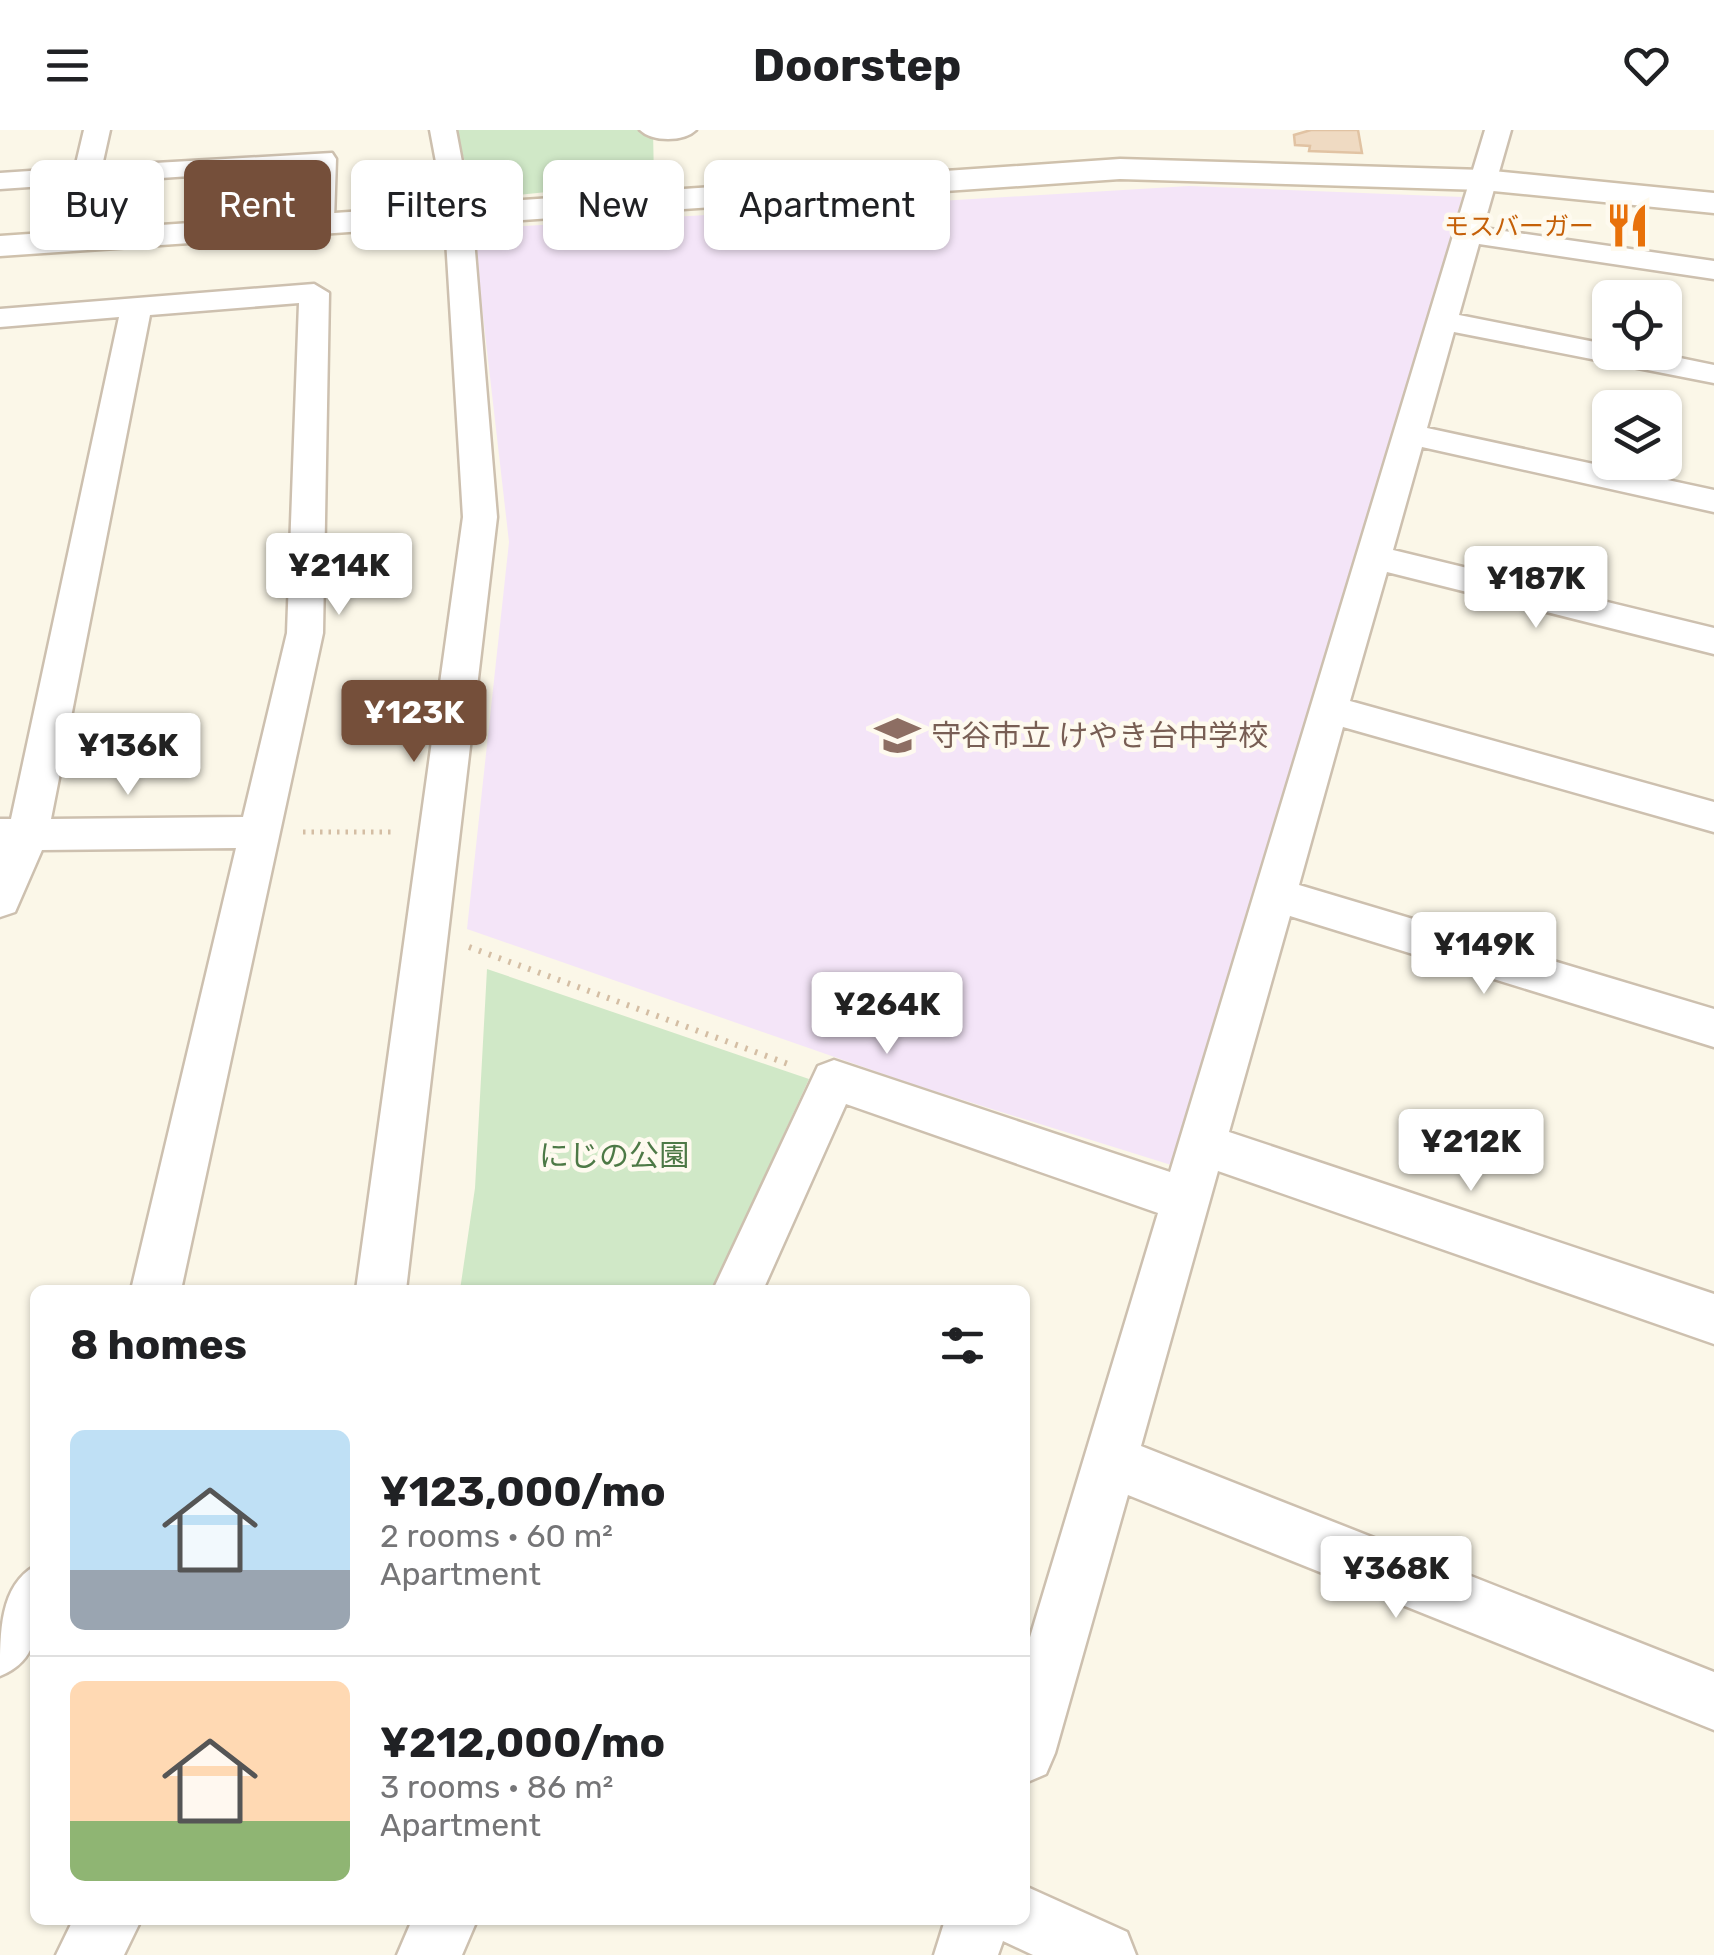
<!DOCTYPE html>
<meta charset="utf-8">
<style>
body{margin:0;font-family:Rubik,"Noto Sans JP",sans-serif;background:#f2f2f2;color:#202124;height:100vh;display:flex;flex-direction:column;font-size:38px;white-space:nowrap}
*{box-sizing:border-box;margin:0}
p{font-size:32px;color:#757577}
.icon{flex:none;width:55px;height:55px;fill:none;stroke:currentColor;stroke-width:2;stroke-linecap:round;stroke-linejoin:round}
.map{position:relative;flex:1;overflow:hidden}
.panel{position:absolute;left:30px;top:1155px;width:1000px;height:640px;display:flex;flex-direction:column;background:#fff;border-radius:15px;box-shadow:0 2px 8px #0004}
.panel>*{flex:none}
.top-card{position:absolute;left:30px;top:30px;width:1000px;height:90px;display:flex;gap:20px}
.fabs{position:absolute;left:1592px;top:150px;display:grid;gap:20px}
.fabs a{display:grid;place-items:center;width:90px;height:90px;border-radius:15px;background:#fff;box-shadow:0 2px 8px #0004;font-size:50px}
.price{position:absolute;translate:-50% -85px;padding:0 22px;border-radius:10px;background:#fff;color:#222;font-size:32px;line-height:65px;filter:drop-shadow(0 2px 5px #0008)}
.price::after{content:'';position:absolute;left:50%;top:60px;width:30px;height:22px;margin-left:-15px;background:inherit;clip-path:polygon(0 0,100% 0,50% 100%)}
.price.current{background:#754f3a;color:#fff}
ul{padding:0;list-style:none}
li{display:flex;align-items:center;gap:30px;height:250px;padding:0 40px}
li+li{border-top:2px solid #e0e0e0}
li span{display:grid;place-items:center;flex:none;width:280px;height:200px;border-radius:15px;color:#555}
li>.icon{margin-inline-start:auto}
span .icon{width:120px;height:120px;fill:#fffc;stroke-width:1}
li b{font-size:42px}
h2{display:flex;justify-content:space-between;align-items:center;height:120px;padding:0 40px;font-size:42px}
.pill{padding:0 35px;border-radius:15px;background:#fff;box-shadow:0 2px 8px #0004;font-size:35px;line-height:90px}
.pill.current{background:#754f3a;color:#fff}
header{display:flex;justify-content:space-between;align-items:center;height:130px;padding:0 40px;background:#fff;font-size:45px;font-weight:700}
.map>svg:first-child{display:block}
</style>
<header><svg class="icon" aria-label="menu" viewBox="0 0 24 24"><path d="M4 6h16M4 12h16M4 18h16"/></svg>Doorstep<svg class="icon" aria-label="heart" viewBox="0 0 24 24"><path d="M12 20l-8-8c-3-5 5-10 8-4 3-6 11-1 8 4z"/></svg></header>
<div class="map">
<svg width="1714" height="1825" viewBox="0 0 1714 1825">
<rect width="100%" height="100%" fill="#fbf7e8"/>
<path fill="#f4e5f8" d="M 1189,56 L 1462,67 L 1184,1039 L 912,954 L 467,799 L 509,412 L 473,99 Z"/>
<path fill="#d0e8c7" d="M 454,0 L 653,0 L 654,51 L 478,69 Z
M 487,839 L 809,949 L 712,1160 L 460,1160 L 475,1058 Z"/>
<path fill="#efdac2" stroke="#e1c3a3" stroke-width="2.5" d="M 1311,0 L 1358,0 L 1362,23 L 1309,21 L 1310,16 L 1295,15 L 1294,5 Z"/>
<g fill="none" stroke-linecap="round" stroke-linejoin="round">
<defs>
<path id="street" d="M 84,0 L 110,0 L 102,36 L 332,23 L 336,29 L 334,90 L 320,98 L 306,90 L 309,38 L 0,59 L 0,43 L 75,38 Z
M 430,0 L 456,0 L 466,53 L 462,59 L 453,61 L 440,53 Z
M 640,0 L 696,0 C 684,12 652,12 640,0 Z
M 1485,0 L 1511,0 L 1483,98 L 1714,131 L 1714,149 L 1479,114 L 1459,185 L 1610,215 L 1610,222 L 1651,222 L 1714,235 L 1714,253 L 1454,202 L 1427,298 L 1714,360 L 1714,382 L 1422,317 L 1393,420 L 1714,498 L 1714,524 L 1387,442 L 1350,571 L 1714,672 L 1714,702 L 1343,597 L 1299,755 L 1714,879 L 1714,917 L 1290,786 L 1229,1002 L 1714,1164 L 1714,1214 L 1218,1041 L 1141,1316 L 1714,1542 L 1714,1600 L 1128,1365 L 1055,1623 L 1046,1644 L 1025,1653 L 1025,1524 L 1158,1083 L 846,974 L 763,1160 L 713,1160 L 818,936 L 834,930 L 1170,1042 Z
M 460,101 L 474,109 L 497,387 L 406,1160 L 356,1160 L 463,387 L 446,109 Z
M 314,154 L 329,163 L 323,503 L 181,1160 L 131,1160 L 236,718 L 42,720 L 15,782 L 0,787 L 0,689 L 11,689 L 119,187 L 0,197 L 0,179 ZM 299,173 L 287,503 L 243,687 L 51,689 L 150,185 Z
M 35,1436 C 35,1480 49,1526 0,1546 C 0,1501 0,1456 35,1436 Z
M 1025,1756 L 1127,1802 L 1136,1825 L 1033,1825 L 1003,1811 L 998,1825 L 934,1825 L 945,1790 L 1025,1790 Z
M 73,1790 L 141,1790 L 124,1825 L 56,1825 Z
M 412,1790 L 477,1790 L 462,1825 L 397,1825 Z"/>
<path id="secondary" d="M 1120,29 L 1483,40 L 1714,63 L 1714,83 L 1483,60 L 1120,49 L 0,126 L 0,106 Z"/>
</defs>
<use href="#street" stroke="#cdc0af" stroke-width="5"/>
<use href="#secondary" stroke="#cfc1ac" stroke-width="5"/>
<path stroke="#d4bea4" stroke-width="5" stroke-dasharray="2.5 6" stroke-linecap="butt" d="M 303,702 L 396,702"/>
<path stroke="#d4bea4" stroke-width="6" stroke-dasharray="2.5 8" stroke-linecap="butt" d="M 469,817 L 791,935"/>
<use href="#street" fill="#fff" fill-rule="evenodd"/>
<use href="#secondary" fill="#fff" fill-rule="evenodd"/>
<defs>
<path id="street-bridge" d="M 453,53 L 460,109"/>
</defs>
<use href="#street-bridge" stroke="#cdc0af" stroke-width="32" stroke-linecap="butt"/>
<use href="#street-bridge" stroke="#fff" stroke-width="29"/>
</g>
<defs>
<symbol id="restaurant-bare" viewBox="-9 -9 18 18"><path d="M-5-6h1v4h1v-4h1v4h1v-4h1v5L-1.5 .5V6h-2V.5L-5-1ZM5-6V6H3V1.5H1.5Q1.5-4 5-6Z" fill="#e8710a" stroke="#fefaef" stroke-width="2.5" paint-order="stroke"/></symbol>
<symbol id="school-bare" viewBox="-9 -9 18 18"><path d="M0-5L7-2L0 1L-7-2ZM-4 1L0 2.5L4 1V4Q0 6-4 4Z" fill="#8d6e63" stroke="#fefaef" stroke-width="2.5" paint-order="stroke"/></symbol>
</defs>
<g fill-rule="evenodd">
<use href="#restaurant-bare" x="1596" y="64" width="63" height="63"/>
<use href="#school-bare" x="866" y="574" width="63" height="63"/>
</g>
<g text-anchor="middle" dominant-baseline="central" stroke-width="9" stroke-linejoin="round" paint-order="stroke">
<g font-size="25" fill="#c56008" stroke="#fefaef" text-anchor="end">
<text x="1594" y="96">モスバーガー</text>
</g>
<g font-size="30" fill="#785e54" stroke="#fefaef" text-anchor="start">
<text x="931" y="606">守谷市立 けやき台中学校</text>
</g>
<g font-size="30" fill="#4d7946" stroke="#fefaef">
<text x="614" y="1026">にじの公園</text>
</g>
</g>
</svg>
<div class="fabs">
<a><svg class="icon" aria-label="locate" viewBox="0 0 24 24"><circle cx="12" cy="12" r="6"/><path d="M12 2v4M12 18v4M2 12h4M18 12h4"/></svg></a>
<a><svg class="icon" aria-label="layers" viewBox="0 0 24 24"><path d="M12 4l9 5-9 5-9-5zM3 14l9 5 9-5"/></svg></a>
</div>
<b class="price" style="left:339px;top:488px">¥214K</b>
<b class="price" style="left:1536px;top:501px">¥187K</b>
<b class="price current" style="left:414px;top:635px">¥123K</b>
<b class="price" style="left:128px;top:668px">¥136K</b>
<b class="price" style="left:1484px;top:867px">¥149K</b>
<b class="price" style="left:887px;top:927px">¥264K</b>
<b class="price" style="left:1471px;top:1064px">¥212K</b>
<b class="price" style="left:1396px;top:1491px">¥368K</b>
<div class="top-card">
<a class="pill">Buy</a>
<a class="pill current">Rent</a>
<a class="pill">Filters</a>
<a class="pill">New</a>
<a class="pill">Apartment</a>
</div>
<section class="panel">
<h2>8 homes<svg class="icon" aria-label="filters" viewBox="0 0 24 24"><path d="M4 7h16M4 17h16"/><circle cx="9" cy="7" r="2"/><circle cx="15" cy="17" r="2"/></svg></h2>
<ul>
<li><span style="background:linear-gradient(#bfe0f5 70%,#9aa5b1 0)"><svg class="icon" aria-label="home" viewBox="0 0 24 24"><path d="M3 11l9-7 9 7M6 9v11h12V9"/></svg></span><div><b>¥123,000/mo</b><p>2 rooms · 60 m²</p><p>Apartment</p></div></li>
<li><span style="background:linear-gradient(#ffd9b3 70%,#8fb573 0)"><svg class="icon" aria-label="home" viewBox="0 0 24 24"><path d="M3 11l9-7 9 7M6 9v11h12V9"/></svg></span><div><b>¥212,000/mo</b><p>3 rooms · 86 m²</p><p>Apartment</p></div></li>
</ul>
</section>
</div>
